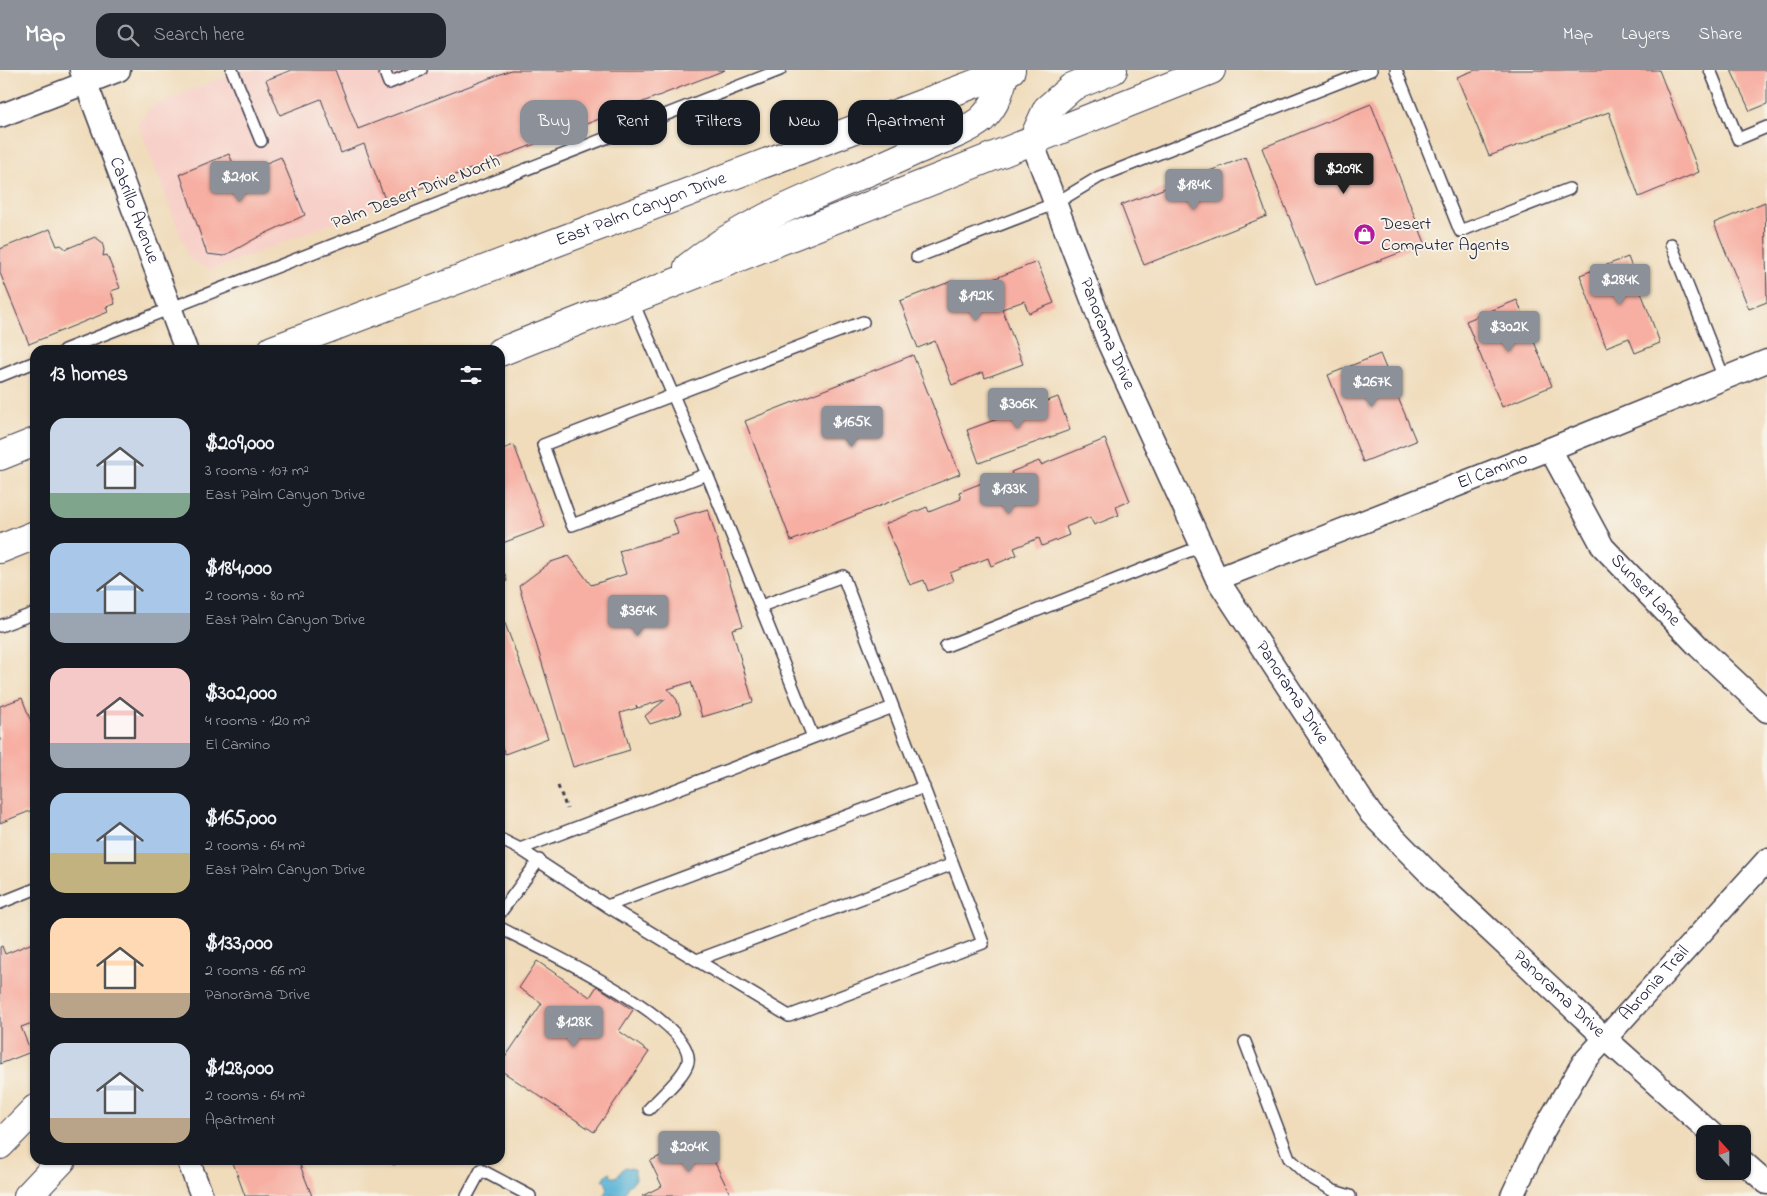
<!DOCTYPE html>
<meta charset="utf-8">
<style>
body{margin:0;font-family:"Indie Flower",sans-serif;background:#20242c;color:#f1f3f6;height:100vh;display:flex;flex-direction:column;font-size:19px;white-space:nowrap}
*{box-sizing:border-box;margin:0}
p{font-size:16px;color:#9ea1a6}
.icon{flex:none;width:28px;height:28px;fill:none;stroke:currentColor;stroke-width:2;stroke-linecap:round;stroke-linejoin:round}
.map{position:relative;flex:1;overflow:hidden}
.drawer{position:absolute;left:30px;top:275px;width:475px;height:820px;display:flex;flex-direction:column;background:#171b24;border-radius:15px;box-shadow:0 1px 4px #0004}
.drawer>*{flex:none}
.guide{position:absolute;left:520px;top:30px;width:475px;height:45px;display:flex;gap:10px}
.needle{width:32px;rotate:339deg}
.controls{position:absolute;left:1696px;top:1055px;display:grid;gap:10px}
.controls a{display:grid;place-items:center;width:55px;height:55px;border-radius:10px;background:#171b24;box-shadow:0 1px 4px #0004;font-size:25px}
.price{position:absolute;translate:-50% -42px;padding:0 11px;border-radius:5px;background:#8c9099;color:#fff;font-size:16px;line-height:32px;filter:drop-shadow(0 1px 2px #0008)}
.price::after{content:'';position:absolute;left:50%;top:30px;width:15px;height:11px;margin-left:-8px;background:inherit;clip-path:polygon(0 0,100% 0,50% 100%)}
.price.on{background:#222;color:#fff}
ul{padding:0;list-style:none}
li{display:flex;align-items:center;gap:15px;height:125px;padding:0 20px}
li span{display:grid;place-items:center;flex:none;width:140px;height:100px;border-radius:15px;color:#555}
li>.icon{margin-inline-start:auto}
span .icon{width:60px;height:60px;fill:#fffc;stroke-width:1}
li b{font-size:21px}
h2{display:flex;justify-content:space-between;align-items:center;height:60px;padding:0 20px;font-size:21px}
.tag{padding:0 18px;border-radius:15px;background:#171b24;box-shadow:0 1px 4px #0004;font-size:18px;line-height:45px}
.tag.on{background:#8c9099;color:#fff}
header{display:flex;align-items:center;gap:30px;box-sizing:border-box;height:70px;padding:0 25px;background:#8c9099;color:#fff}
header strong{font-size:24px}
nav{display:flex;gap:28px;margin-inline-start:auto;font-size:18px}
.search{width:350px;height:45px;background:#20242c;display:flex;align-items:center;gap:12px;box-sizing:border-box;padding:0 18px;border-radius:15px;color:#9ea1a6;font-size:19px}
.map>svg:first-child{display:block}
</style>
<header>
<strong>Map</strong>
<div class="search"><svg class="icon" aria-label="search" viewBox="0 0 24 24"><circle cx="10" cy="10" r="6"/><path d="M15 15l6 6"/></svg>Search here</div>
<nav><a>Map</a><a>Layers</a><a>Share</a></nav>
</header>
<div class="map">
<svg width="1767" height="1126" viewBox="0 0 1767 1126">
<rect width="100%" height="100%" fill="#f7f3e8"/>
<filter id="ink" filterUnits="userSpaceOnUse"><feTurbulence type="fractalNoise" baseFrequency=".02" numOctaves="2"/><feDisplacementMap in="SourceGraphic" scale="10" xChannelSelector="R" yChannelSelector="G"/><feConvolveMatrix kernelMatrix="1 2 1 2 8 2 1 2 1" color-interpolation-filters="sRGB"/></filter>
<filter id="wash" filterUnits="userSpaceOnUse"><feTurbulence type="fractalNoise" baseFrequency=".0096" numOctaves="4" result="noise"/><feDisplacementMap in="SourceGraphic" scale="20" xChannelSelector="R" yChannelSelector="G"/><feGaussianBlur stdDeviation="1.12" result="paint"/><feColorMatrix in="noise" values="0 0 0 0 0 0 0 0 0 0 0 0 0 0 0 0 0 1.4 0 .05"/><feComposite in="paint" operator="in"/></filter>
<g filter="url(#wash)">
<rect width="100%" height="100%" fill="#f0dcbb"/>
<path fill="#f7d0c9" d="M 241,0 L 727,0 L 212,200 L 190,190 L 138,53 L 153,35 Z"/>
<path fill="#57b3d5" stroke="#3c6a88" d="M 625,1097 L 635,1099 L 635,1111 L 628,1116 L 624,1124 L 603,1126 L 608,1119 L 605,1111 L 603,1111 L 606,1105 L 610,1103 L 611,1107 L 616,1107 Z"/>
<g id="blocks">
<path fill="#f7afa3" d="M 292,0 L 335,0 L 358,59 L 511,0 L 725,0 L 386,132 L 364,74 L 341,83 L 321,29 L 280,45 L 266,10 Z
M 1475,0 L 1659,0 L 1699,102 L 1639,127 L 1609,42 L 1489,86 L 1457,7 Z
M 1731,0 L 1767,0 L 1767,34 L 1750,41 Z
M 1371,34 L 1425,173 L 1316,215 L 1262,78 Z
M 229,84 L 238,105 L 281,87 L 305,145 L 260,166 L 224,186 L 207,184 L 180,104 Z
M 1246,87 L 1267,146 L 1144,195 L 1121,135 Z
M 1765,132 L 1767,232 L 1749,239 L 1714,153 Z
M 50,159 L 57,176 L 61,175 L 66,179 L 95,167 L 102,172 L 104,180 L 103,186 L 107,185 L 120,218 L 111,221 L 115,234 L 106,237 L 108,242 L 29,274 L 0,203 L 0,179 Z
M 1628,187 L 1660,273 L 1635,283 L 1629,268 L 1606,277 L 1580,205 Z
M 1037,192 L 1054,233 L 1029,243 L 1024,231 L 1002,239 L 1023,294 L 985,308 L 983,302 L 952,315 L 935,271 L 918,278 L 900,231 L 952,211 L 957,223 Z
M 1517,230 L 1552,316 L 1502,337 L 1466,251 Z
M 1380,284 L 1416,371 L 1363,392 L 1328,305 Z
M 913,285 L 960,404 L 791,471 L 745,351 Z
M 1058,327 L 1070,360 L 979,393 L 967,360 Z
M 1105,369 L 1130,431 L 1116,437 L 1119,445 L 1094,455 L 1090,447 L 1066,457 L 1069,465 L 1042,476 L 1039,468 L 1014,478 L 1017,485 L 991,496 L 988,488 L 950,503 L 953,511 L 928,521 L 924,510 L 910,515 L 885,454 L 927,437 L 929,442 L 961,429 L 959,422 L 987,411 L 990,419 L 1014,409 L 1011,402 L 1039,391 L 1041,395 Z
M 514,375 L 545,457 L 500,474 L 500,380 Z
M 708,439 L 743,556 L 732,559 L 753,632 L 702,647 L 691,612 L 668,619 L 677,630 L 681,644 L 650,654 L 645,646 L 666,629 L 638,638 L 636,635 L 637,638 L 620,643 L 630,680 L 573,697 L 519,516 L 551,492 L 569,486 L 591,515 L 626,504 L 619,481 L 678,464 L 673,449 Z
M 500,492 L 507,511 L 500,514 Z
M 500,540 L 548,668 L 505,684 L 500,673 Z
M 22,628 L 35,662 L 35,739 L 0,753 L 0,636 Z
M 35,872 L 35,952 L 21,957 L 31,982 L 0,994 L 0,877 L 2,876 L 5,884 Z
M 537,891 L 590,927 L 597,916 L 633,940 L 619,961 L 649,982 L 594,1062 L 500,1000 L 500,995 L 542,933 L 519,918 Z
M 702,1066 L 731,1126 L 642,1126 L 662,1116 L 650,1091 Z
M 232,1090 L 298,1090 L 312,1126 L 245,1126 Z
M 391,1090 L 407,1090 L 393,1095 Z"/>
</g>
</g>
<g filter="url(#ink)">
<use href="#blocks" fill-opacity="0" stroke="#413e4e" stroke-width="1"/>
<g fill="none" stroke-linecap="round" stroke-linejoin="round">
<defs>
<path id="service" d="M 232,0 L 261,71
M 384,0 L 389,13 L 421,0
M 1396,0 L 1460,161 L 1569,119
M 1710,0 L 1738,69 L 1767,57
M 1671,174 L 1724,308
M 917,187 L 1056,133 L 1099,107 L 1371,0
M 632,230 L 707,404 L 813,667
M 64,280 L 780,0
M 0,306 L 35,292
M 707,404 L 572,455 L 543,375 L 863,252
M 0,556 L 35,543
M 946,576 L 1202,476
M 500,769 L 520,779 L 893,637
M 520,779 L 607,836 L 789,946 L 983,873 L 843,506 L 761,536
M 0,833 L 35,819
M 607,836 L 924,717
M 500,843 L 539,790
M 500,858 C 534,875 696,950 688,992 C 685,1006 659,1028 649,1039
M 697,890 L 953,794
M 1245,972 L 1289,1088 L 1308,1106 L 1334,1121 L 1350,1126
M 467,1126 L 481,1100 L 530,1126"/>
<g id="minor">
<path id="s1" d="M 81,0 L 186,280"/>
<path d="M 0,46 L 119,0"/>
<path id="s2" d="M 1032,72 L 1109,274 L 1217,509 L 1371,744 L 1434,808 L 1606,969 L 1712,1064"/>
<path id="s3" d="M 1550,379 L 1603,477 L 1699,577 L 1767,641"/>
<path id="s4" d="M 1217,509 L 1550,379 L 1767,291"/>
<path d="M 188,1090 L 202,1126"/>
<path d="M 1742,1091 L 1767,1113"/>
<path id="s5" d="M 1512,1126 L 1541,1065 L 1583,993 L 1767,790"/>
</g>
<path id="tertiary" d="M 0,1075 L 35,1039
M 28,1126 L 62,1090"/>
<g id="primary">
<path d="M 1032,72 L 1047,39 L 1072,17 L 1113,0"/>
<path d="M 688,197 C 754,143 840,117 917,80 C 933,73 970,60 982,49 C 996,35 1000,21 1005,2"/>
<path id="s6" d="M 272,280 L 1011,0"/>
<path d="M 500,282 L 1211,0"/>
<path d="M 0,386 L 35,372"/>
<path d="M 0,479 L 35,465"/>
</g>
</defs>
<use href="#service" stroke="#413e4e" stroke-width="14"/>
<use href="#minor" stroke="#413e4e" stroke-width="25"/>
<use href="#tertiary" stroke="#413e4e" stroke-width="30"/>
<use href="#primary" stroke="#413e4e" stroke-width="30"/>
<path stroke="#413e4e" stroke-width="3" stroke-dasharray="4 4" stroke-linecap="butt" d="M 558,716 L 567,739"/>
<use href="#service" stroke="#fff" stroke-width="11"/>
<use href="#minor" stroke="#fff" stroke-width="22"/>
<use href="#tertiary" stroke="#fff" stroke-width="28"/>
<use href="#primary" stroke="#fff" stroke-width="28"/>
</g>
</g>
<defs>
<symbol id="shop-disc" viewBox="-11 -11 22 22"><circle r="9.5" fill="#b5179e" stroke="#f7f3e8"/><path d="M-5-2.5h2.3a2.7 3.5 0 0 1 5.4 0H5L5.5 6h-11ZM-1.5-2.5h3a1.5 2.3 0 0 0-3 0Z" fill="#fff"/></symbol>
</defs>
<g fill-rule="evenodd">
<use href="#shop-disc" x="1352" y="152" width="25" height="25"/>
</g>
<g text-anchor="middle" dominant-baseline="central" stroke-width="4" stroke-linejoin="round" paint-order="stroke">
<g font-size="18" fill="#22223b" stroke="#f7f3e8">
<text transform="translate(416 123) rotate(-21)">Palm Desert Drive North</text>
<text stroke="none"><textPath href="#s1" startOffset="150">Cabrillo Avenue</textPath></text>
<text stroke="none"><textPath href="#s6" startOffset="395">East Palm Canyon Drive</textPath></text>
<text stroke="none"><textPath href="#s2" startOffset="206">Panorama Drive</textPath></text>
<text stroke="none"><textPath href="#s4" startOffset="296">El Camino</textPath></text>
<text stroke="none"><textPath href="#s3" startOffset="172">Sunset Lane</textPath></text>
<text stroke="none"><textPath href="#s2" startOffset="611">Panorama Drive</textPath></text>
<text stroke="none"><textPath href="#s5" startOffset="258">Abronia Trail</textPath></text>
<text stroke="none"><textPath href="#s2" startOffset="1016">Panorama Drive</textPath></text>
</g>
<g font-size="18" fill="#22223b" stroke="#f7f3e8" text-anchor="start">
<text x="1381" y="155">Desert<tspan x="1381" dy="21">Computer Agents</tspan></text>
</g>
</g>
</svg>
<div class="controls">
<a><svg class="needle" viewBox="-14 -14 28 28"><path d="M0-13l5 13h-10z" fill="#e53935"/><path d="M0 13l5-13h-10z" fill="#9ea1a6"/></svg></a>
</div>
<b class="price on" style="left:1344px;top:125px">$209K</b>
<b class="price" style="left:240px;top:133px">$210K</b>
<b class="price" style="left:1194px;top:141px">$184K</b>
<b class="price" style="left:1620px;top:236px">$284K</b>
<b class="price" style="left:976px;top:252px">$192K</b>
<b class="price" style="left:1509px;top:283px">$302K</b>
<b class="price" style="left:1372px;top:338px">$267K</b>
<b class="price" style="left:1018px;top:360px">$306K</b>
<b class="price" style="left:852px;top:378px">$165K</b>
<b class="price" style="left:1009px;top:445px">$133K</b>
<b class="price" style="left:638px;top:567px">$364K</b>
<b class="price" style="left:574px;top:978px">$128K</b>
<b class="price" style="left:689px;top:1103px">$204K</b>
<div class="guide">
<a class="tag on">Buy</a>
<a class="tag">Rent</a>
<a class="tag">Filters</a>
<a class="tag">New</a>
<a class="tag">Apartment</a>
</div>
<section class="drawer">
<h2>13 homes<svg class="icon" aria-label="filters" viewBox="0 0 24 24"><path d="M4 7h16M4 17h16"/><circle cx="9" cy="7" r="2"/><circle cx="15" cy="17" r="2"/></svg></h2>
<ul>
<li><span style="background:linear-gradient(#c9d6e8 75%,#7fa58c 0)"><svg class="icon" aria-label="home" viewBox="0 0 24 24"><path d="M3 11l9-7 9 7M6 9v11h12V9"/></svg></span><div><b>$209,000</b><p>3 rooms · 107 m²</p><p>East Palm Canyon Drive</p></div></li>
<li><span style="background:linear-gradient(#a9c7e8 70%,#9aa5b1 0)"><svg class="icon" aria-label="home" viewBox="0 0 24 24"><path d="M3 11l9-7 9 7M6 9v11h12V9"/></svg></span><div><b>$184,000</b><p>2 rooms · 80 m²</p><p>East Palm Canyon Drive</p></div></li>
<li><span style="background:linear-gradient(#f6c9c9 75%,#9aa5b1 0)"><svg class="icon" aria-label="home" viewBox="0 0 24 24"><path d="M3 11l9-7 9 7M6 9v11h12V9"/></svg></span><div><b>$302,000</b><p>4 rooms · 120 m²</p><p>El Camino</p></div></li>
<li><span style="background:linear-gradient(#a9c7e8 60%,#c2b280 0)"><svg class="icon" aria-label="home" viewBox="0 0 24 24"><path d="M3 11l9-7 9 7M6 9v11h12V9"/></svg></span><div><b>$165,000</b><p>2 rooms · 64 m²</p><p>East Palm Canyon Drive</p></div></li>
<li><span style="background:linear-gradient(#ffd9b3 75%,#b9a48a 0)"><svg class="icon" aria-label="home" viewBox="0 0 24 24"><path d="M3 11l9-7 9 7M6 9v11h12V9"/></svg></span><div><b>$133,000</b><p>2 rooms · 66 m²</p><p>Panorama Drive</p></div></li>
<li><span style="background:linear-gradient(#c9d6e8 75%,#b9a48a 0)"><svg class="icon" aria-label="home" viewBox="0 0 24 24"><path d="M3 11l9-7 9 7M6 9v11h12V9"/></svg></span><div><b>$128,000</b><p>2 rooms · 64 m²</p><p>Apartment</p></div></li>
</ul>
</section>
</div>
